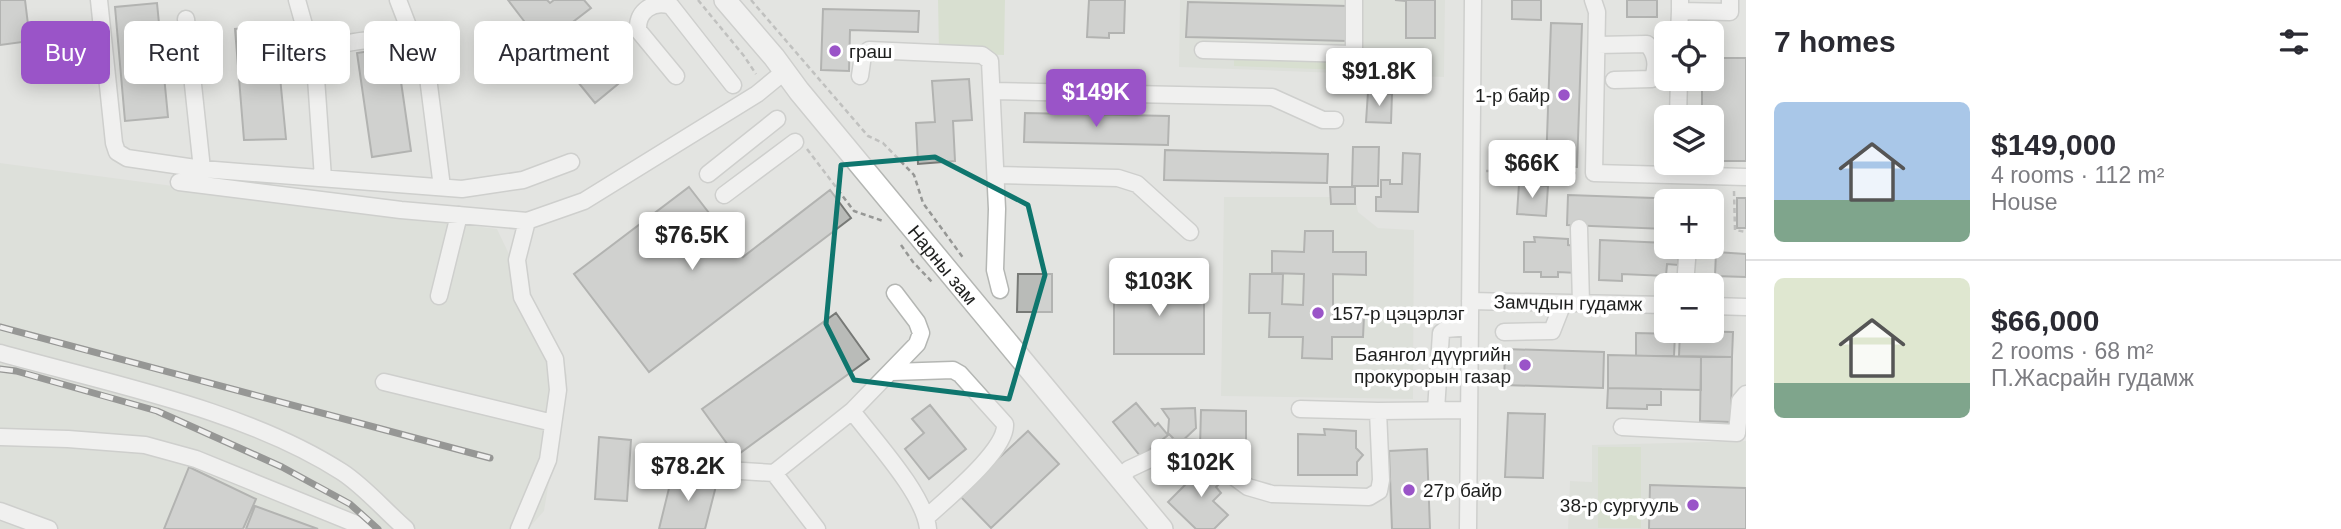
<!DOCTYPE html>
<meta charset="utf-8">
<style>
body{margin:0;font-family:Arial,sans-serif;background:#f7f7f7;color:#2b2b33;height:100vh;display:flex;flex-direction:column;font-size:26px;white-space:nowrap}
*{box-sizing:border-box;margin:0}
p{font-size:23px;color:#7c7c81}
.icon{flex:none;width:38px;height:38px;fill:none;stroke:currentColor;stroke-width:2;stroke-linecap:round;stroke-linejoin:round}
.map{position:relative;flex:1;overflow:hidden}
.sheet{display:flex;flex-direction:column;background:#fff;width:595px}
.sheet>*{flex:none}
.guide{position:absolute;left:21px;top:21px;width:665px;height:63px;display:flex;gap:14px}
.controls{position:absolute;left:1654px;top:21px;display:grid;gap:14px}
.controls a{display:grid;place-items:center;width:70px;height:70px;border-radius:10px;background:#fff;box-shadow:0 4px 18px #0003;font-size:35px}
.price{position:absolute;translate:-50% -60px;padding:0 16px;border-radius:7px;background:#fff;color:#222;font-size:23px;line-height:46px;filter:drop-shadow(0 2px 4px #0008)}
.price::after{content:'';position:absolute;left:50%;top:42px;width:21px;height:16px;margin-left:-10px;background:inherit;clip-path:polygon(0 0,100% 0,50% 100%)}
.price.on{background:#9a54c8;color:#fff}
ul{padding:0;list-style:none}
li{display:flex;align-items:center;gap:21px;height:175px;padding:0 28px}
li+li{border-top:2px solid #e1e1e2}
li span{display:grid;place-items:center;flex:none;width:196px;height:140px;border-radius:10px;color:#555}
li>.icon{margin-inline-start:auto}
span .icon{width:84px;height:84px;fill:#fffc;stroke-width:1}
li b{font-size:30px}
h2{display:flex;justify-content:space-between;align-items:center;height:84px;padding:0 28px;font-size:30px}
.tag{padding:0 24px;border-radius:10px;background:#fff;box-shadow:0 4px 18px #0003;font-size:24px;line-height:63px}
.tag.on{background:#9a54c8;color:#fff}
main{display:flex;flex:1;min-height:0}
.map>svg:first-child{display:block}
</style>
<main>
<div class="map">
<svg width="1746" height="529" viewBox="0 0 1746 529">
<rect width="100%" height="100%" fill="#e3e4e1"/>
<path fill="#d6dbd1" d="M 1180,0 L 1445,0 L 1444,77 L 1179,67 Z
M 0,163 L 497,229 L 567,375 L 544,511 L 528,529 L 0,529 Z
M 1224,197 L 1355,197 L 1358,212 L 1378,228 L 1414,230 L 1413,399 L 1221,396 Z
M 1746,441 L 1746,529 L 1487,529 L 1568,529 L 1570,481 L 1592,482 L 1592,445 Z"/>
<path fill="#cadabb" d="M 938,0 L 1005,0 L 1004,55 L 939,53 Z
M 1234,54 L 1342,56 L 1342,70 L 1234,66 Z
M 1598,447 L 1641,447 L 1641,528 L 1598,528 Z"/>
<path fill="#b9bbb8" stroke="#777976" stroke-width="2" d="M 0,0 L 25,0 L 30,41 L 0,45 Z
M 508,0 L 547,0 L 550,3 L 554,0 L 584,0 L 591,8 L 569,25 L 618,84 L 595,103 L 547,44 L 534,55 L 513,30 L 524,21 Z
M 1089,0 L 1125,0 L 1124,33 L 1109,33 L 1109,38 L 1087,37 Z
M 1395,0 L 1435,0 L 1435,38 L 1406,38 L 1406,1 Z
M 1512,0 L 1541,0 L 1541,20 L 1512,19 Z
M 1627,0 L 1657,0 L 1657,17 L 1627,17 Z
M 1188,2 L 1347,6 L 1348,41 L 1186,37 Z
M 157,3 L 168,117 L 125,121 L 115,7 Z
M 823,9 L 919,11 L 918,32 L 850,30 L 849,71 L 821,70 Z
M 1551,23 L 1582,24 L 1577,167 L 1546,166 Z
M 275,25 L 286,139 L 244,140 L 235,29 Z
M 396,47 L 411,151 L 372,157 L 357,53 Z
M 1712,58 L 1746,58 L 1746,161 L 1712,161 L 1712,117 L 1702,117 L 1702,79 L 1712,79 Z
M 969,79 L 972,120 L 953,121 L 955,161 L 918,164 L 916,123 L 935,122 L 932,81 Z
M 1368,92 L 1392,94 L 1391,123 L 1366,122 Z
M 1025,113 L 1169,116 L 1168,145 L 1024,142 Z
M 1353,147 L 1379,147 L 1378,186 L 1352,186 Z
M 1165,150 L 1328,154 L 1327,183 L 1164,180 Z
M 1403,153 L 1420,154 L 1418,212 L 1376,211 L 1376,197 L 1381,197 L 1381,180 L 1390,180 L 1390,184 L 1402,184 Z
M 1519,184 L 1548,186 L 1546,216 L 1517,214 Z
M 689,187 L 743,257 L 830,190 L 851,218 L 649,372 L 574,274 Z
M 1330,187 L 1355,187 L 1355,204 L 1331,204 Z
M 1568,195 L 1711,200 L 1711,201 L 1666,201 L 1666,229 L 1567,225 Z
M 1737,198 L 1746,198 L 1746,228 L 1737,228 Z
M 1305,231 L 1333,231 L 1333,252 L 1366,252 L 1366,275 L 1333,274 L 1333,315 L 1364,316 L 1363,337 L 1332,337 L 1332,359 L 1302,358 L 1303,337 L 1269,337 L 1270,313 L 1249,313 L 1250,274 L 1283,274 L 1282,304 L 1303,305 L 1304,274 L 1272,273 L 1272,251 L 1304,252 Z
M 1534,237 L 1568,239 L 1568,245 L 1578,246 L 1577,273 L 1558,272 L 1558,277 L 1541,277 L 1541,272 L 1524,272 L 1524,242 L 1535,242 Z
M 1600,240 L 1666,243 L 1666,247 L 1679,247 L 1678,265 L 1667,264 L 1666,276 L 1622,274 L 1622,281 L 1599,280 Z
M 1716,252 L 1746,254 L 1746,277 L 1715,276 Z
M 1018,274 L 1052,274 L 1052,312 L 1017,312 Z
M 1114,282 L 1204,282 L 1204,354 L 1114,354 Z
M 836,313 L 869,359 L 736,456 L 702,409 Z
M 1680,331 L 1733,332 L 1732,357 L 1679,356 Z
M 1636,333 L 1675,334 L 1674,356 L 1636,356 Z
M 1505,349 L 1604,352 L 1603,388 L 1504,385 Z
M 1608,355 L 1701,357 L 1701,390 L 1608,388 Z
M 1701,357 L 1732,357 L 1731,422 L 1700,421 Z
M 1608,388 L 1661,389 L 1661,405 L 1647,405 L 1647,409 L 1607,408 Z
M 1136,403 L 1155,426 L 1158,423 L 1168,435 L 1141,457 L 1113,422 Z
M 930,405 L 966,449 L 929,479 L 905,449 L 924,433 L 912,419 Z
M 1195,408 L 1196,428 L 1179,444 L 1168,433 L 1169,419 L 1162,409 Z
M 1201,410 L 1246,411 L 1246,448 L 1200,447 Z
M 1508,413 L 1545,414 L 1543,478 L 1505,477 Z
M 1324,429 L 1356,431 L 1356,448 L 1363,455 L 1357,462 L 1357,475 L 1298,475 L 1298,434 L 1325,435 Z
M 1028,431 L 1059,464 L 991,528 L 959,495 Z
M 599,437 L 631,440 L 627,501 L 595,499 Z
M 1427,449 L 1430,529 L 1392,529 L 1389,451 Z
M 1209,461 L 1225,478 L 1216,487 L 1221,493 L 1213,501 L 1228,515 L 1214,529 L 1196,529 L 1168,502 Z
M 189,467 L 256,499 L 243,529 L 164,529 Z
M 673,472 L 717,482 L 705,529 L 659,529 Z
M 1650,485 L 1746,488 L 1746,529 L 1649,529 Z
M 255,506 L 318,529 L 246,529 Z"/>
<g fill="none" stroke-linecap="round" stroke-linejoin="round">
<defs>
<path id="minor" d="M 99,0 L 114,143 L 117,152 L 127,158 L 202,169 L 462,189 L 523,180 L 571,162
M 297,0 L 315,64
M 398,0 L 413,39
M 1593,0 L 1597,12 L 1594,173 L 1746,177
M 1680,0 L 1680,11 L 1730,12 L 1730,0
M 186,19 L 202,169
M 1679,33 L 1680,11
M 1597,45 L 1647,44 C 1656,53 1658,67 1652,79 L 1614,80
M 1203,50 L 1352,54 L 1354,52 L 1354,0
M 676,76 L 638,30 C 637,11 653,0 671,6 L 733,85
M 860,76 L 863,55 L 869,50 L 982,55 L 990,61 L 997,209 L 995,270 L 1000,290
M 992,91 L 1272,97 L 1323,120 L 1335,120
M 1678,117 L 1679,79
M 708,174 L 777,119
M 996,175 L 1118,178 L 1137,184 L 1190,232
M 323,178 L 315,64 C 318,59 320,54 325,51 C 344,39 391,38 413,39 L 425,54 L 442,187
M 179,182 L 401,210 L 527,221
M 724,195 L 795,142
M 1579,228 L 1581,303
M 1685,285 L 1688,247
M 895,293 L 917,322 L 921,333 L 917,344 L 852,411 C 874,440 925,495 928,529
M 439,296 L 459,215
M 1470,301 L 1666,305
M 1712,306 L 1746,307
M 1504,332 L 1552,331 L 1563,303
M 0,353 C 110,384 246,410 342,472 C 365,487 385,511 406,529
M 892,372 L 953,370 L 960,374 L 1005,424 C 1007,450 946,499 927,517
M 384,382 L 553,423
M 1300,409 L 1378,411
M 1436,410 L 1441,333 L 1446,329 L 1469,327
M 1622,427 L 1737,433 L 1740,401 L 1746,394
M 0,437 L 68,439 L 145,445 L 196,459 L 361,526 L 364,529
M 693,468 L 774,473
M 1120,478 L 1129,469 L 1176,447 L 1195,448 L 1248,487 L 1272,494 L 1369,497 L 1379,491 L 1381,480 L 1378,411 L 1469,410
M 0,511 L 49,529
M 519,529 L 548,460 L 558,390 L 555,359 L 522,297 L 517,260 L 527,221 L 584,201 L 757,94 L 785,71
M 817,529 L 774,473 L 852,411
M 1468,529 L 1473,0"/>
<g id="major">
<path id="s1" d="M 725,0 L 774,57 L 799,91 L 1162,529"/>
</g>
</defs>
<use href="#minor" stroke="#b4b6b3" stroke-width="19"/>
<use href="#major" stroke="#b4b6b3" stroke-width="24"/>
<path stroke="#969795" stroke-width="2.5" stroke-dasharray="5 3.5" stroke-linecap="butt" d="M 698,0 L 744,56 L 756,74
M 751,0 L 868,136 L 883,143 L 914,175 L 923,203 L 964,259
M 807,149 L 854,211 L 883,221
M 1486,171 L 1577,173
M 1734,191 L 1735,230 L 1746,232
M 901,245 L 913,262 L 933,283"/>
<use href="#minor" stroke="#fff" stroke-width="16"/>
<use href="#major" stroke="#fff" stroke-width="21"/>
<defs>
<path id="rail" d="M 0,327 L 490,458
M 0,369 L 16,371 L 157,411 L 282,467 L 350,504 L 378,529"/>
</defs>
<use href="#rail" stroke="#393a39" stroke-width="7"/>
<use href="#rail" stroke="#fff" stroke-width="4.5" stroke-dasharray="13" stroke-linecap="butt"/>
</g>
<path d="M0 0H1746V529H0ZM 935,157 L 1028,205 L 1045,275 L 1009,399 L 854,380 L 826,324 L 841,165 Z" fill="#e3e4e1" fill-opacity=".55" fill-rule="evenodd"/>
<path fill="none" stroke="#0f766e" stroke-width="5" stroke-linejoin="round" d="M 935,157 L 1028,205 L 1045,275 L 1009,399 L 854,380 L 826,324 L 841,165 Z"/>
<g fill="#9a54c8" stroke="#fff" stroke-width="2.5">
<circle cx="835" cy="51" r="7"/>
<circle cx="1564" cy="95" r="7"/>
<circle cx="1318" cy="313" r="7"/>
<circle cx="1525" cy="365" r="7"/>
<circle cx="1409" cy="490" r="7"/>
<circle cx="1693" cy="505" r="7"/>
</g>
<g text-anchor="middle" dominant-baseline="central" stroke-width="7" stroke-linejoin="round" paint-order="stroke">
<g font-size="19" fill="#1e1f1e" stroke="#fff" text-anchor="start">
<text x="849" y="51">граш</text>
<text x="1550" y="95" text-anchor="end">1-р байр</text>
<text x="1332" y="313">157-р цэцэрлэг</text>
<text x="1511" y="354" text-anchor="end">Баянгол дүүргийн<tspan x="1511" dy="22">прокурорын газар</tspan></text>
<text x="1423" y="490">27р байр</text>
<text x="1679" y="505" text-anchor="end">38-р сургууль</text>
</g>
<g font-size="19" fill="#1e1f1e" stroke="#fff">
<text stroke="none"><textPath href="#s1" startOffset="343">Нарны зам</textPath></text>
<text transform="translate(1568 303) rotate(1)">Замчдын гудамж</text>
</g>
</g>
</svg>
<div class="controls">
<a><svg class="icon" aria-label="locate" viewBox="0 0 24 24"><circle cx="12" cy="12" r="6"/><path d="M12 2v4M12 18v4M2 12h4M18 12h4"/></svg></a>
<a><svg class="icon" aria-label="layers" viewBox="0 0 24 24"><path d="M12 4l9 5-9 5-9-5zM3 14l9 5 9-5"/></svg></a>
<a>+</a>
<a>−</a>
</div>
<b class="price" style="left:1379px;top:108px">$91.8K</b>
<b class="price on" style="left:1096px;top:129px">$149K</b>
<b class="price" style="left:1532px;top:200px">$66K</b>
<b class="price" style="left:692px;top:272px">$76.5K</b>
<b class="price" style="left:1159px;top:318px">$103K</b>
<b class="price" style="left:1201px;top:499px">$102K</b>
<b class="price" style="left:688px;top:503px">$78.2K</b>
<div class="guide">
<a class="tag on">Buy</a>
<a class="tag">Rent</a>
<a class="tag">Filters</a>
<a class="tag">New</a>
<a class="tag">Apartment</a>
</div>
</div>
<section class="sheet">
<h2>7 homes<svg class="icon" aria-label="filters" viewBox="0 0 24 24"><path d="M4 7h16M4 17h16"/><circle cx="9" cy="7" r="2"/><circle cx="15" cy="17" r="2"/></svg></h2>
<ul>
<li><span style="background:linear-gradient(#a9c7e8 70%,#7fa58c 0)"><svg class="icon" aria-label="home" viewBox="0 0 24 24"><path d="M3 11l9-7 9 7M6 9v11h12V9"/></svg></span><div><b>$149,000</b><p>4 rooms · 112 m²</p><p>House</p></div></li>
<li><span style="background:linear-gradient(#dfe7d0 75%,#7fa58c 0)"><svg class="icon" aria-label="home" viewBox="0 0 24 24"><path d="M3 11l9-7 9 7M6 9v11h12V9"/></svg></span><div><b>$66,000</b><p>2 rooms · 68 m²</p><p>П.Жасрайн гудамж</p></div></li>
</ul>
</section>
</main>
